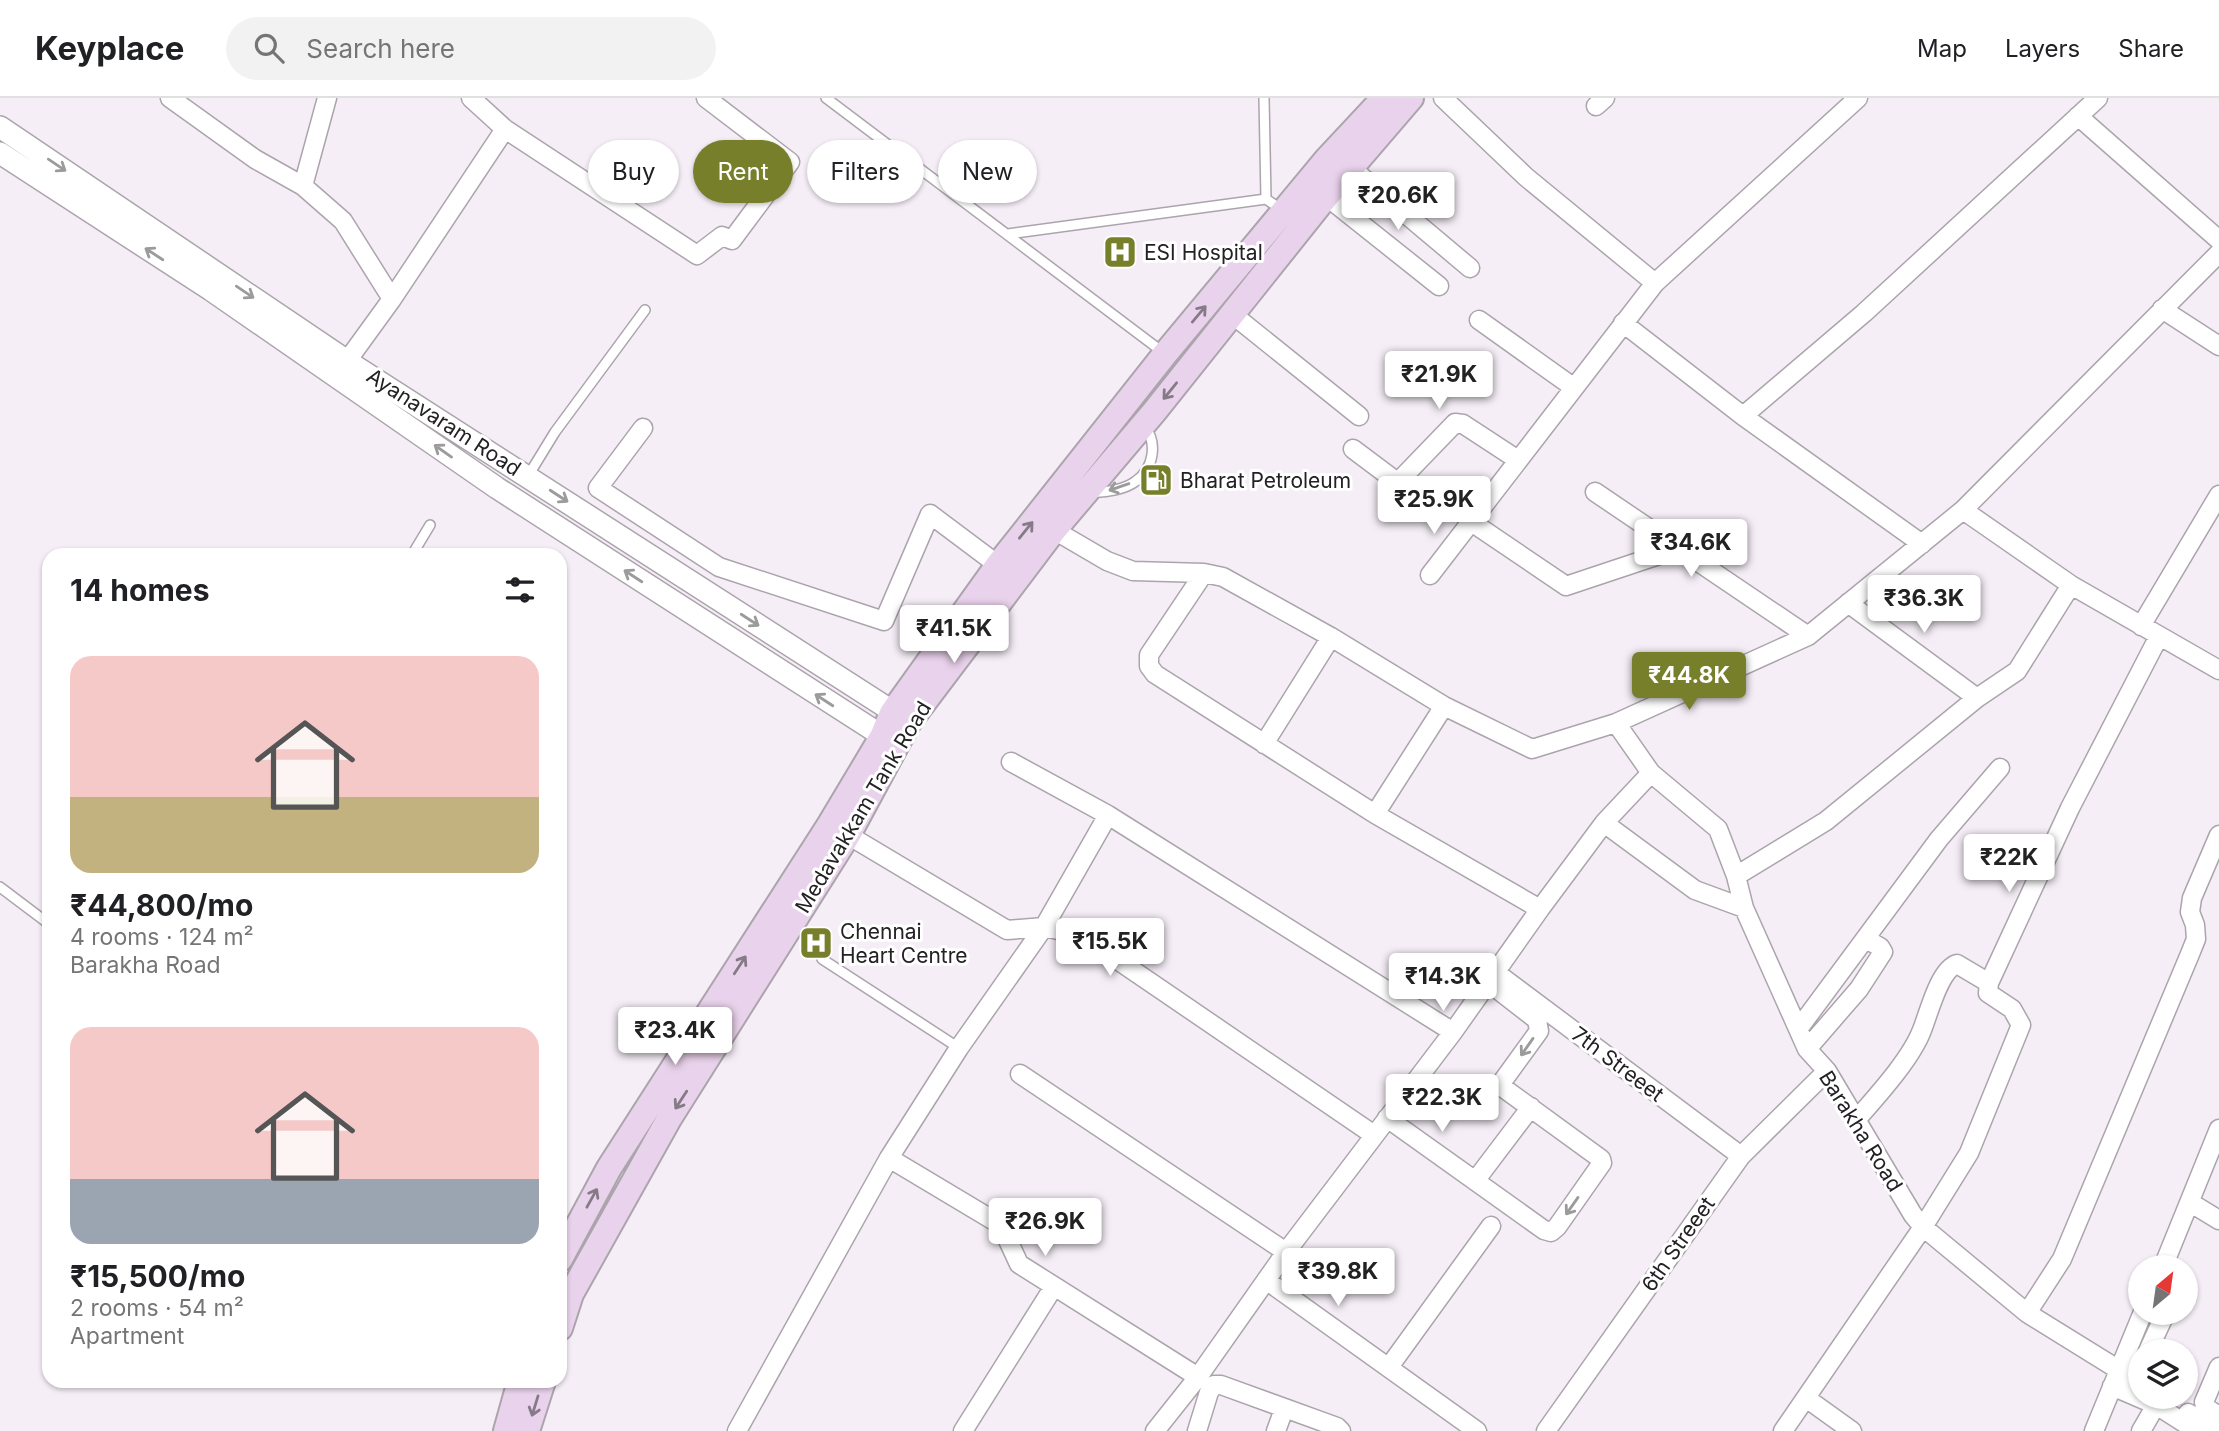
<!DOCTYPE html>
<meta charset="utf-8">
<style>
body{margin:0;font-family:Inter,sans-serif;background:#f2f2f2;color:#202124;height:100vh;display:flex;flex-direction:column;font-size:26px;white-space:nowrap}
*{box-sizing:border-box;margin:0}
p{font-size:23px;color:#757577}
.icon{flex:none;width:38px;height:38px;fill:none;stroke:currentColor;stroke-width:2;stroke-linecap:round;stroke-linejoin:round}
.map{position:relative;flex:1;overflow:hidden}
.sheet{position:absolute;left:42px;top:450px;width:525px;height:840px;display:flex;flex-direction:column;background:#fff;border-radius:21px;box-shadow:0 2px 5px #0004}
.sheet>*{flex:none}
.hud{position:absolute;left:588px;top:42px;width:665px;height:63px;display:flex;gap:14px}
.needle{width:46px;rotate:29deg}
.buttons{position:absolute;left:2128px;top:1157px;display:grid;gap:14px}
.buttons a{display:grid;place-items:center;width:70px;height:70px;border-radius:50%;background:#fff;box-shadow:0 2px 5px #0004;font-size:35px}
.price{position:absolute;translate:-50% -60px;padding:0 16px;border-radius:7px;background:#fff;color:#222;font-size:23px;line-height:46px;filter:drop-shadow(0 2px 4px #0008)}
.price::after{content:'';position:absolute;left:50%;top:42px;width:21px;height:16px;margin-left:-10px;background:inherit;clip-path:polygon(0 0,100% 0,50% 100%)}
.price.active{background:#777f2a;color:#fff}
ul{padding:0;list-style:none}
li{display:grid;align-content:center;gap:14px;height:371px;padding:0 28px}
li span{display:grid;place-items:center;height:217px;border-radius:21px;color:#555}
li>.icon{margin-inline-start:auto}
span .icon{width:126px;height:126px;fill:#fffc;stroke-width:1}
li b{font-size:30px}
h2{display:flex;justify-content:space-between;align-items:center;height:84px;padding:0 28px;font-size:30px}
.pill{padding:0 24px;border-radius:32px;background:#fff;box-shadow:0 2px 5px #0004;font-size:24px;line-height:63px}
.pill.active{background:#777f2a;color:#fff}
header{display:flex;align-items:center;gap:42px;box-sizing:border-box;height:98px;padding:0 35px;background:#fff;border-bottom:2px solid #e0e0e0}
header strong{font-size:33px}
nav{display:flex;gap:38px;margin-inline-start:auto;font-size:24px}
.search{width:490px;height:63px;background:#f2f2f2;display:flex;align-items:center;gap:18px;box-sizing:border-box;padding:0 24px;border-radius:38px;color:#757577;font-size:26px}
.map>svg:first-child{display:block}
</style>
<header>
<strong>Keyplace</strong>
<div class="search"><svg class="icon" aria-label="search" viewBox="0 0 24 24"><circle cx="10" cy="10" r="6"/><path d="M15 15l6 6"/></svg>Search here</div>
<nav><a>Map</a><a>Layers</a><a>Share</a></nav>
</header>
<div class="map">
<svg width="2219" height="1333" viewBox="0 0 2219 1333">
<rect width="100%" height="100%" fill="#f6eef7"/>
<g fill="none" stroke-linecap="round" stroke-linejoin="round">
<defs>
<path id="service" d="M 826,0 L 1164,255
M 1264,0 L 1266,101 L 1282,112
M 1008,136 L 1266,101
M 528,378 L 555,334 L 645,212
M 1093,394 C 1105,395 1126,391 1136,383 C 1154,370 1158,344 1144,328
M 412,457 L 430,427
M 0,789 L 49,826
M 822,861 L 959,950"/>
<path id="minor" d="M 170,0 L 255,61 L 303,88 L 343,123 L 392,201
M 1443,0 L 1526,79 L 1655,185
M 1596,8 L 1605,0
M 2078,18 L 2219,142
M 505,31 L 697,157 L 722,138 L 732,142 L 790,64 L 706,0
M 1351,70 L 1470,170
M 303,88 L 327,0
M 1326,98 L 1439,188
M 2162,211 L 2219,248
M 1232,216 L 1359,318
M 1479,222 L 1573,289
M 1623,225 L 1743,318 L 1922,446
M 347,263 L 392,201 L 505,31 L 471,0
M 1743,318 L 1864,215 L 2098,0
M 643,330 L 598,390 L 719,469 L 884,523 L 930,416 L 998,467
M 1353,351 L 1393,381 L 1399,383 L 1455,325 L 1463,326 L 1518,362
M 1595,394 L 1808,538
M 1963,412 L 2071,487 L 2219,572
M 1470,423 L 1566,488 L 1680,450
M 1054,432 L 1107,463 L 1133,473 L 1204,475 L 1223,479 L 1331,539 L 1444,608 L 1532,651 L 1616,625 L 1808,538 L 1963,412 L 2219,155
M 1204,475 L 1149,557 L 1149,568 L 1155,576 L 1375,716 L 1540,811
M 1430,477 L 1655,185 L 1858,0
M 1848,505 L 1977,600
M 2141,528 L 2219,397
M 1616,625 L 1651,675 L 1718,731 L 1736,778 L 1744,810 L 1807,951 L 1827,973 L 1913,1117 L 1923,1129 L 2027,1215 L 2140,1285
M 1264,646 L 1331,539
M 1011,664 L 1108,717 L 1453,934
M 1375,716 L 1444,608
M 1604,725 L 1695,792 L 1744,810
M 848,737 L 1007,832 L 1044,829 L 1081,837 L 1374,1037
M 1736,778 L 1826,723 L 1977,600 L 2017,573 L 2071,487
M 1495,874 L 1741,1058
M 1799,930 L 1939,741 L 2000,670
M 1807,951 L 1859,891 L 1883,854 L 1880,849 L 1866,841
M 1020,976 L 1286,1154
M 1387,1020 L 1544,1132 L 1551,1134 L 1557,1129 L 1602,1065 L 1601,1061 L 1502,989 L 1502,984 L 1539,933 L 1537,922 L 1488,884
M 1857,1021 C 1877,998 1911,961 1922,932 C 1929,915 1939,872 1957,866 L 1989,885 L 2070,710 L 2159,538
M 889,1060 L 1001,1127 L 1019,1166 L 1198,1279
M 1475,1083 L 1531,1009
M 2191,1105 L 2219,1122
M 2163,1169 L 2219,1031
M 1266,1182 L 1477,1333
M 2027,1215 L 2062,1161 L 2190,856 L 2196,841 L 2195,827 L 2190,814 L 2192,800 L 2219,737
M 2148,1253 L 2166,1214
M 1389,1269 L 1491,1128
M 2219,1269 L 2204,1304 L 2205,1309 L 2219,1318
M 2112,1288 L 2156,1307 L 2197,1333
M 1806,1300 L 1852,1333
M 2188,1315 L 2218,1333
M 737,1333 L 889,1060 L 959,950 L 1044,829 L 1108,717
M 963,1333 L 1053,1190
M 1155,1333 L 1198,1279 L 1286,1154 L 1453,934 L 1540,811 L 1604,725 L 1651,675
M 1197,1333 L 1209,1294 L 1214,1287 L 1221,1287 L 1337,1329 L 1341,1333
M 1276,1333 L 1284,1311
M 1546,1333 L 1741,1058 L 1827,973
M 1783,1333 L 1923,1129 L 1969,1055 L 2021,927 L 2012,911 L 1988,895 L 1989,885
M 2094,1333 L 2143,1214
M 2141,1333 L 2156,1307"/>
<path id="tertiary" d="M 0,29 L 347,263 L 906,622
M 0,55 L 211,192 L 497,390 L 895,646"/>
<path id="secondary" d="M 560,1161 L 609,1070 L 830,726 L 882,639 L 892,615 L 998,467 L 1165,256 L 1327,61 L 1384,0
M 560,1230 L 571,1196 L 670,1019 L 848,737 L 909,624 L 1054,432 L 1154,314 L 1320,106 L 1411,0
M 506,1333 L 520,1283
M 527,1333 L 543,1283"/>
</defs>
<use href="#service" stroke="#aca4ac" stroke-width="12"/>
<use href="#minor" stroke="#aca4ac" stroke-width="21"/>
<use href="#tertiary" stroke="#aca4ac" stroke-width="24"/>
<use href="#secondary" stroke="#aca4ac" stroke-width="28"/>
<use href="#service" stroke="#fff" stroke-width="9"/>
<use href="#minor" stroke="#fff" stroke-width="18"/>
<use href="#tertiary" stroke="#fff" stroke-width="21"/>
<use href="#secondary" stroke="#e9d2eb" stroke-width="24"/>
</g>
<defs><path id="oneway-shaft" d="M-6 0H5M1.5-3L5.5 0L1.5 3" fill="none" stroke-width="1.6" stroke-linecap="round" stroke-linejoin="round" transform="scale(1.75)"/></defs>
<g stroke="#9c9b9c">
<use href="#oneway-shaft" transform="translate(57 67) rotate(34)"/>
<use href="#oneway-shaft" transform="translate(154 156) rotate(-147)"/>
<use href="#oneway-shaft" transform="translate(245 194) rotate(34)"/>
<use href="#oneway-shaft" transform="translate(443 353) rotate(-145)"/>
<use href="#oneway-shaft" transform="translate(1119 389) rotate(161)"/>
<use href="#oneway-shaft" transform="translate(559 398) rotate(33)"/>
<use href="#oneway-shaft" transform="translate(633 478) rotate(-147)"/>
<use href="#oneway-shaft" transform="translate(750 522) rotate(33)"/>
<use href="#oneway-shaft" transform="translate(824 602) rotate(-147)"/>
<use href="#oneway-shaft" transform="translate(1527 949) rotate(125)"/>
<use href="#oneway-shaft" transform="translate(1572 1108) rotate(125)"/>
</g>
<g stroke="#867a88">
<use href="#oneway-shaft" transform="translate(1199 216) rotate(-50)"/>
<use href="#oneway-shaft" transform="translate(1170 293) rotate(129)"/>
<use href="#oneway-shaft" transform="translate(1026 432) rotate(-51)"/>
<use href="#oneway-shaft" transform="translate(740 867) rotate(-57)"/>
<use href="#oneway-shaft" transform="translate(681 1002) rotate(123)"/>
<use href="#oneway-shaft" transform="translate(592 1100) rotate(-61)"/>
<use href="#oneway-shaft" transform="translate(535 1308) rotate(107)"/>
</g>
<defs>
<symbol id="hospital-square" viewBox="-11 -11 22 22"><rect x="-9" y="-9" width="18" height="18" rx="4" fill="#777f2a" stroke="#fff"/><path d="M-5-5h3v3.5h4V-5h3V5h-3V1.5h-4V5h-3Z" fill="#fff"/></symbol>
<symbol id="fuel-square" viewBox="-11 -11 22 22"><rect x="-9" y="-9" width="18" height="18" rx="4" fill="#777f2a" stroke="#fff"/><path d="M-5.5-6h7V0h2V4h1.3V-2.5L3-4.5l.8-.8L6-3V5H2.5V1h-1V6h-7ZM-4.2-4.7v3.2H.2V-4.7Z" fill="#fff"/></symbol>
</defs>
<g fill-rule="evenodd">
<use href="#hospital-square" x="1101" y="135" width="38" height="38"/>
<use href="#fuel-square" x="1137" y="363" width="38" height="38"/>
<use href="#hospital-square" x="797" y="826" width="38" height="38"/>
</g>
<g text-anchor="middle" dominant-baseline="central" stroke-width="6" stroke-linejoin="round" paint-order="stroke">
<g font-size="21" fill="#242124" stroke="#fff" text-anchor="start">
<text x="1144" y="154">ESI Hospital</text>
<text x="1180" y="382">Bharat Petroleum</text>
<text x="840" y="833">Chennai<tspan x="840" dy="24">Heart Centre</tspan></text>
</g>
<g font-size="21" fill="#242124" stroke="#fff">
<text transform="translate(444 324) rotate(33)">Ayanavaram Road</text>
<text transform="translate(863 709) rotate(-59)">Medavakkam Tank Road</text>
<text transform="translate(1618 966) rotate(37)">7th Streeet</text>
<text transform="translate(1861 1033) rotate(58)">Barakha Road</text>
<text transform="translate(1678 1146) rotate(-55)">6th Streeet</text>
</g>
</g>
</svg>
<div class="buttons">
<a><svg class="needle" viewBox="-14 -14 28 28"><path d="M0-13l5 13h-10z" fill="#e53935"/><path d="M0 13l5-13h-10z" fill="#757577"/></svg></a>
<a><svg class="icon" aria-label="layers" viewBox="0 0 24 24"><path d="M12 4l9 5-9 5-9-5zM3 14l9 5 9-5"/></svg></a>
</div>
<b class="price" style="left:1398px;top:134px">₹20.6K</b>
<b class="price" style="left:1439px;top:313px">₹21.9K</b>
<b class="price" style="left:1434px;top:438px">₹25.9K</b>
<b class="price" style="left:1691px;top:481px">₹34.6K</b>
<b class="price" style="left:1924px;top:537px">₹36.3K</b>
<b class="price" style="left:954px;top:567px">₹41.5K</b>
<b class="price active" style="left:1689px;top:614px">₹44.8K</b>
<b class="price" style="left:2009px;top:796px">₹22K</b>
<b class="price" style="left:1110px;top:880px">₹15.5K</b>
<b class="price" style="left:1443px;top:915px">₹14.3K</b>
<b class="price" style="left:675px;top:969px">₹23.4K</b>
<b class="price" style="left:1442px;top:1036px">₹22.3K</b>
<b class="price" style="left:1045px;top:1160px">₹26.9K</b>
<b class="price" style="left:1338px;top:1210px">₹39.8K</b>
<div class="hud">
<a class="pill">Buy</a>
<a class="pill active">Rent</a>
<a class="pill">Filters</a>
<a class="pill">New</a>
</div>
<section class="sheet">
<h2>14 homes<svg class="icon" aria-label="filters" viewBox="0 0 24 24"><path d="M4 7h16M4 17h16"/><circle cx="9" cy="7" r="2"/><circle cx="15" cy="17" r="2"/></svg></h2>
<ul>
<li><span style="background:linear-gradient(#f6c9c9 65%,#c2b280 0)"><svg class="icon" aria-label="home" viewBox="0 0 24 24"><path d="M3 11l9-7 9 7M6 9v11h12V9"/></svg></span><div><b>₹44,800/mo</b><p>4 rooms · 124 m²</p><p>Barakha Road</p></div></li>
<li><span style="background:linear-gradient(#f6c9c9 70%,#9aa5b1 0)"><svg class="icon" aria-label="home" viewBox="0 0 24 24"><path d="M3 11l9-7 9 7M6 9v11h12V9"/></svg></span><div><b>₹15,500/mo</b><p>2 rooms · 54 m²</p><p>Apartment</p></div></li>
</ul>
</section>
</div>
